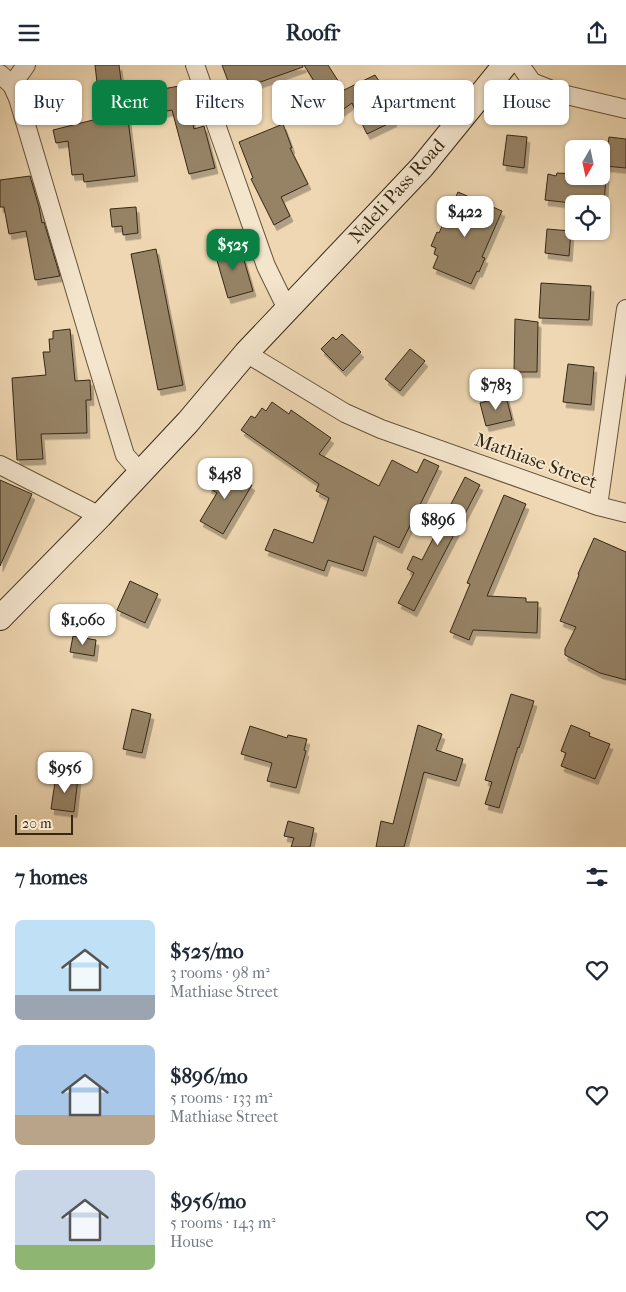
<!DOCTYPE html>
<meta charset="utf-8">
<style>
body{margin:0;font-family:"IM FELL French Canon",serif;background:#f2f2f3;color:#1f2937;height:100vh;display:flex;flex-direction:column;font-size:19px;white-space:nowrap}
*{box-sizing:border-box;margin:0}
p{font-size:16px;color:#747a83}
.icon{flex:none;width:28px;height:28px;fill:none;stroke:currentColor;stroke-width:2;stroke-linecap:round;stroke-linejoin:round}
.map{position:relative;height:782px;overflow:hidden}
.panel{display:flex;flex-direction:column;background:#fff;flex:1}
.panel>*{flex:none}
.top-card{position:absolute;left:15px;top:15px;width:596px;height:45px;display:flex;gap:10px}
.needle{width:32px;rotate:189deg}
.buttons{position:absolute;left:565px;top:75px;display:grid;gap:10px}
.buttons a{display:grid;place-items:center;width:45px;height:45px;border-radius:8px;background:#fff;box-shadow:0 1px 4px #0004;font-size:25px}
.scale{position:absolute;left:15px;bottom:12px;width:58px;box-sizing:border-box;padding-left:5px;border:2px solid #362713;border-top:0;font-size:14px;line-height:18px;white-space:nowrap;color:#362713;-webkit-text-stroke:4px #f4e5cd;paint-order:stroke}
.price{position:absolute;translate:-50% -42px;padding:0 11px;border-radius:10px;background:#fff;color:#222;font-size:16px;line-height:32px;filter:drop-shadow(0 1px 2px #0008)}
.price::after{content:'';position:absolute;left:50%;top:30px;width:15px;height:11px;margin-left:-8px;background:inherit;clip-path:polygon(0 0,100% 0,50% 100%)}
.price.current{background:#0b8043;color:#fff}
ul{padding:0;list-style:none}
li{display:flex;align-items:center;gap:15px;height:125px;padding:0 15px}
li span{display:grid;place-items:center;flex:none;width:140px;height:100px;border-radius:8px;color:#555}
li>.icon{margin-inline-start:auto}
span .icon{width:60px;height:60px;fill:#fffc;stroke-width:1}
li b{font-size:21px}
h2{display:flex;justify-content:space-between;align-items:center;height:60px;padding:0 15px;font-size:21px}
.tag{padding:0 18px;border-radius:8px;background:#fff;box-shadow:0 1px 4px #0004;font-size:18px;line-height:45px}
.tag.current{background:#0b8043;color:#fff}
header{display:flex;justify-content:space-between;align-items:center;height:65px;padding:0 15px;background:#fff;font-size:22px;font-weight:700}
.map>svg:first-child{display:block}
</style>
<header><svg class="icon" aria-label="menu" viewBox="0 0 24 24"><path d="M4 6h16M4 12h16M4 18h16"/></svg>Roofr<svg class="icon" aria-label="share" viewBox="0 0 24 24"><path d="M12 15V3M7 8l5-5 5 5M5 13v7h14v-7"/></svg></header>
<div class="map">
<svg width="626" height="782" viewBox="0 0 626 782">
<defs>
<filter id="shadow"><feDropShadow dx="3" dy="5.5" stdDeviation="0" flood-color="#0004"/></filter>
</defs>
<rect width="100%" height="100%" fill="#eed7b2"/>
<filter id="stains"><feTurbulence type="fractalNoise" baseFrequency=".004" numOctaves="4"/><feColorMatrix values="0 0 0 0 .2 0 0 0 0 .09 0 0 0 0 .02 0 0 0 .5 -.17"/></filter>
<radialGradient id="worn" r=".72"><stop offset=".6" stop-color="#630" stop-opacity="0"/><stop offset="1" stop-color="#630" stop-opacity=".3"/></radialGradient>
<path fill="#968366" stroke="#362713" filter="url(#shadow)" d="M 95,0 L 119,0 L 123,31 L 185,20 L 194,64 L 204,61 L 215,103 L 189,109 L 172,45 L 128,54 L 135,111 L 84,117 L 83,109 L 72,110 L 68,76 L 56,78 L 53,65 L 101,53 Z
M 222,0 L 303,0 L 303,2 L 232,27 Z
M 304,0 L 328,0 L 344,25 L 375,10 L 379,16 L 376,18 L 394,56 L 367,69 L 352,38 L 334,51 L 325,39 L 327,37 Z
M 283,59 L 292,83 L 290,83 L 308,119 L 281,132 L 290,151 L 274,160 L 251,114 L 253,113 L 239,77 Z
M 507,70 L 527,72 L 524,103 L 503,100 Z
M 609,72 L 626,74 L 626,103 L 605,101 Z
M 557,108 L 574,109 L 574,111 L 606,111 L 604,141 L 601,141 L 601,139 L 580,139 L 545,135 L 548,109 L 556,111 Z
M 30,111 L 39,142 L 42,158 L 44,157 L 60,211 L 35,215 L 26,166 L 9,169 L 4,142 L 0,142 L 0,115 Z
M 458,127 L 502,146 L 482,192 L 485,193 L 479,207 L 477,206 L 471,219 L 433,203 L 438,191 L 434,189 L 436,183 L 431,181 L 437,167 L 439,168 Z
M 136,142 L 138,168 L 123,170 L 122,161 L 112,162 L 110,144 Z
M 547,164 L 571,166 L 569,191 L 545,188 Z
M 239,178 L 253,226 L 228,233 L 214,185 Z
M 156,184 L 183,320 L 158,325 L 131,189 Z
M 541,218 L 591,221 L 589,255 L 539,253 Z
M 515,254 L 538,257 L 537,307 L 514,307 Z
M 70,264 L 75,316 L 90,315 L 91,335 L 86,335 L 87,368 L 41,369 L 43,394 L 17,395 L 12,313 L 46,310 L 43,287 L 50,287 L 49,274 L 53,274 L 53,266 Z
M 342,269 L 361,287 L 343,306 L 321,284 L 333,272 L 336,275 Z
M 410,284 L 425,296 L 400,326 L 385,314 Z
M 568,299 L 594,302 L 591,340 L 563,337 Z
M 506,331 L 512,355 L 486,361 L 480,338 Z
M 272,337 L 289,349 L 291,345 L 331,373 L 319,389 L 379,421 L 392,395 L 417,408 L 424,394 L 439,401 L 399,483 L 374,471 L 363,506 L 328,495 L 324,506 L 265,485 L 274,464 L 313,478 L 329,433 L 316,426 L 319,419 L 241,365 L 251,351 L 255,353 L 262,343 L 266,346 Z
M 220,402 L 252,420 L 223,469 L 200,456 L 217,428 L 208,422 Z
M 465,412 L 480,420 L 414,546 L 398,538 L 414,508 L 407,504 L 413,491 L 422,495 Z
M 0,415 L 32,429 L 0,501 Z
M 504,430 L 526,439 L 487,531 L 526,533 L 526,537 L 538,537 L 537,568 L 473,565 L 469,575 L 450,567 L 470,519 L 467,518 Z
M 594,473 L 626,487 L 626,615 L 600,608 L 565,590 L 565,584 L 576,562 L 560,556 L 579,510 L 578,509 Z
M 130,516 L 158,529 L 145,558 L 117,545 Z
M 73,571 L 96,575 L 94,591 L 70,587 Z
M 511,629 L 534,636 L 519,683 L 518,682 L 499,743 L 485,739 L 492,717 L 485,715 Z
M 132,644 L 151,649 L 142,688 L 123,684 Z
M 418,660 L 442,669 L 436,685 L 463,694 L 456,716 L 424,707 L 404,782 L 376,782 L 381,756 L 393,759 Z
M 571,660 L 590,668 L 589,671 L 610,679 L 595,714 L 561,701 L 566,688 L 561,686 Z
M 250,661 L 287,673 L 288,670 L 307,674 L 304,685 L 306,686 L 296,723 L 267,716 L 272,698 L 241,689 Z
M 56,710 L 78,713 L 74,747 L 51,744 Z
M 288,756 L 314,763 L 310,782 L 291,782 L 294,773 L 284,771 Z"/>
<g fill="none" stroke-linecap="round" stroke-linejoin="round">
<defs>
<path id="street" d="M 195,0 L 266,201 L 287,244
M 520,0 L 532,17 L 562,29 L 626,44
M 0,9 L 12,20 L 18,33 L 95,292 L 125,390 L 140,407
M 12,20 L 26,0
M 246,288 L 345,348 L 381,364 L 598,441 L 626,448
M 0,400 L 100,451
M 598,441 L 626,244"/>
<path id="secondary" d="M 0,553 L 100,451 L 188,357 L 246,288 L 422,102 L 505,0"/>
</defs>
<use href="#street" stroke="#64533b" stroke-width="20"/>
<use href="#secondary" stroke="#362713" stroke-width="26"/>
<use href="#street" stroke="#f4e5cd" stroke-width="18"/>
<use href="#secondary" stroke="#f4e5cd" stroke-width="24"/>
</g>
<g text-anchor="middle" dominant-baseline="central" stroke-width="4" stroke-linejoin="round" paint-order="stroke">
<g font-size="19" fill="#362713" stroke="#f4e5cd">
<text transform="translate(397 126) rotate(-48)">Naleli Pass Road</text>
<text transform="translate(536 396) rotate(20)">Mathiase Street</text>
</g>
</g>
<rect width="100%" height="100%" filter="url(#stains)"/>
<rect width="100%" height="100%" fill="url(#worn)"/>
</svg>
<div class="buttons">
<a><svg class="needle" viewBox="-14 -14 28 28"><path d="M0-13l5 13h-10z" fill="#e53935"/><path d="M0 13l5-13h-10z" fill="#747a83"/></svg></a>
<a><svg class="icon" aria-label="locate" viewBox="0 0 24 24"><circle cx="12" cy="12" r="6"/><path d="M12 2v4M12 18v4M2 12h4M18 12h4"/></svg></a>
</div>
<div class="scale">20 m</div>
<b class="price" style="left:465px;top:173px">$422</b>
<b class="price current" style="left:233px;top:206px">$525</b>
<b class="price" style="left:496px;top:346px">$783</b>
<b class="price" style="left:225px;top:435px">$458</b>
<b class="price" style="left:438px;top:481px">$896</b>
<b class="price" style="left:83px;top:581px">$1,060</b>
<b class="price" style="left:65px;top:729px">$956</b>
<div class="top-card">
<a class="tag">Buy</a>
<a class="tag current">Rent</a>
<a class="tag">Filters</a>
<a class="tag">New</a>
<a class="tag">Apartment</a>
<a class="tag">House</a>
</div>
</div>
<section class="panel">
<h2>7 homes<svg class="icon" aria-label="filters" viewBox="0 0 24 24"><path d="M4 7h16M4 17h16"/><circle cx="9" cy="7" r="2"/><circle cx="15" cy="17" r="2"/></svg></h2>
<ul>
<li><span style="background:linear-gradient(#bfe0f5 75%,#9aa5b1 0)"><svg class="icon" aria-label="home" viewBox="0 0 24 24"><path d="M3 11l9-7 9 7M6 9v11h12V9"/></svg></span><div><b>$525/mo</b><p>3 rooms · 98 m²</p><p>Mathiase Street</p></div><svg class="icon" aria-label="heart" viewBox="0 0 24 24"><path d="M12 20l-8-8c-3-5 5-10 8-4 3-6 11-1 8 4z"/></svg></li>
<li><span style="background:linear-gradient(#a9c7e8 70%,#b9a48a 0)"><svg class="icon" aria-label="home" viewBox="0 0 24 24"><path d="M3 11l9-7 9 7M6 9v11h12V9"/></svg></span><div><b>$896/mo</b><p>5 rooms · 133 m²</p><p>Mathiase Street</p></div><svg class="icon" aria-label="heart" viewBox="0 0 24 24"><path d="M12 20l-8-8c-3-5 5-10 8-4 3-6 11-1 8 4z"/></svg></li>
<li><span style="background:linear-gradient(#c9d6e8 75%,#8fb573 0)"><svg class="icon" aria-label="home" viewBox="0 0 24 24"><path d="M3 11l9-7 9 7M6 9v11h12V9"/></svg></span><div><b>$956/mo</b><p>5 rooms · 143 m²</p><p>House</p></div><svg class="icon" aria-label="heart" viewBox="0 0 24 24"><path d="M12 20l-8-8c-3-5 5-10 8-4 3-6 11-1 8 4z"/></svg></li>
</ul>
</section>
